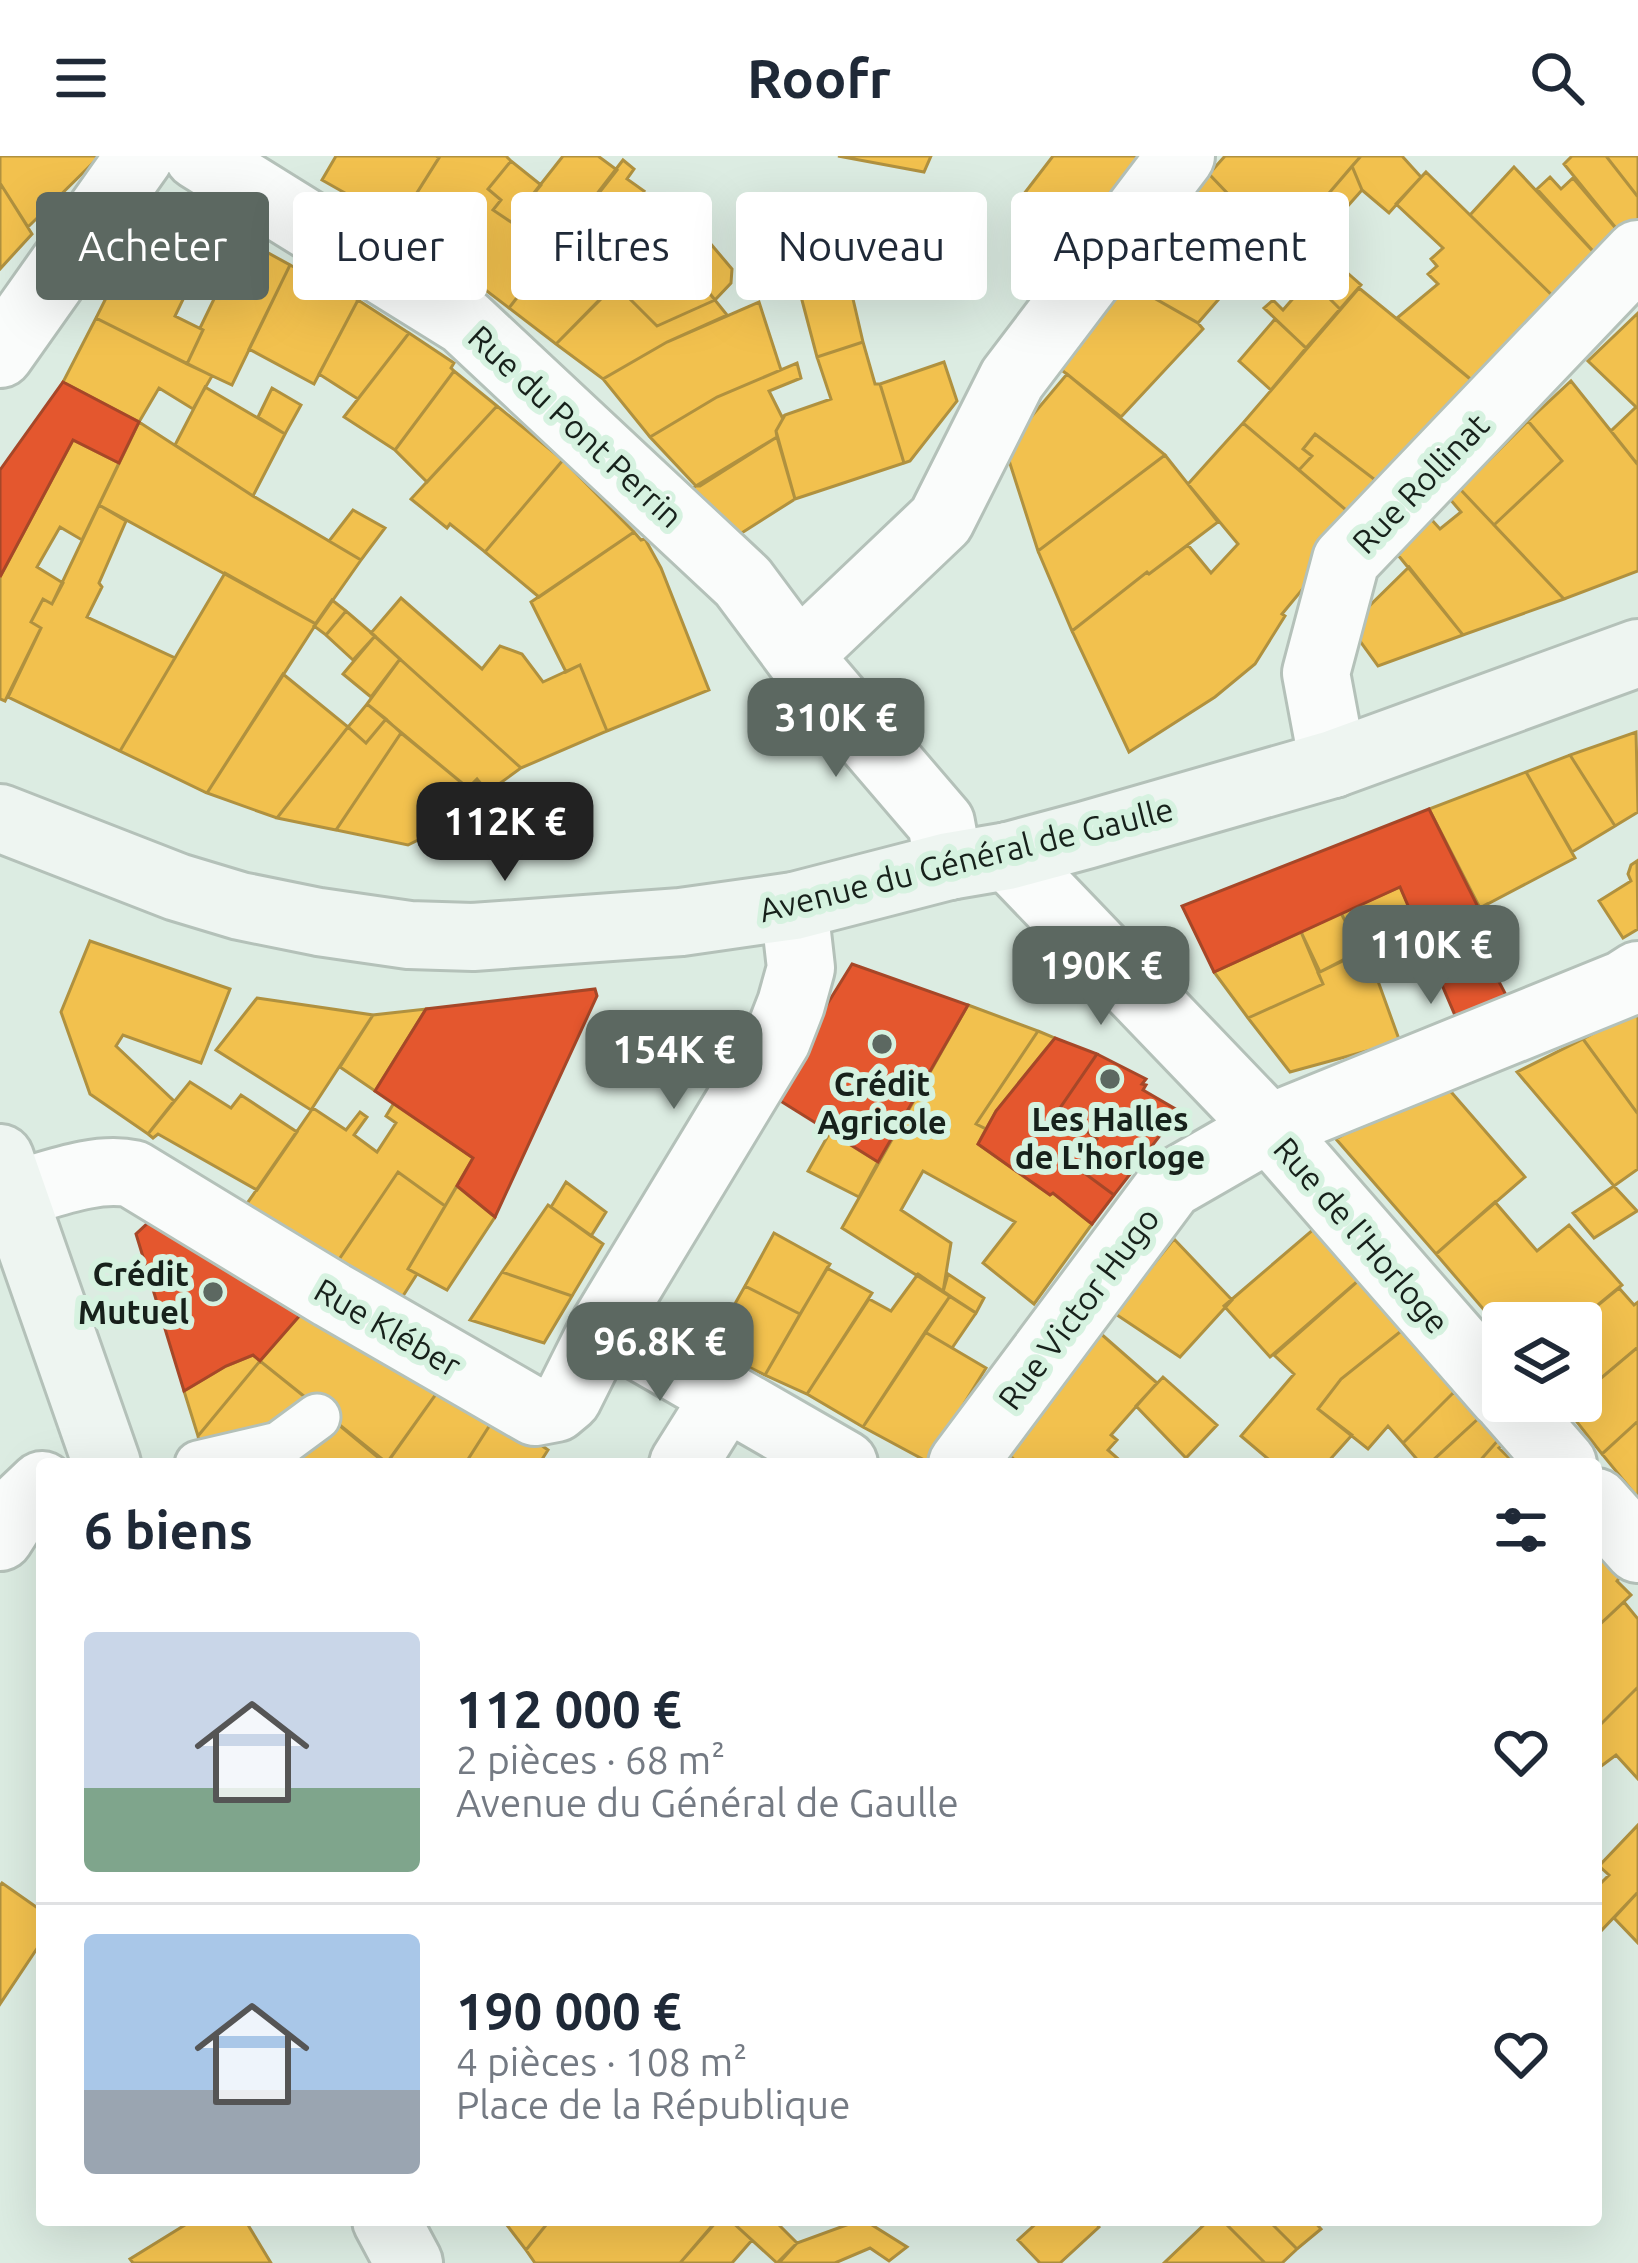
<!DOCTYPE html>
<html lang="fr">
<meta charset="utf-8">
<style>
body{margin:0;font-family:Ubuntu,sans-serif;background:#f2f2f3;color:#1f2937;height:100vh;display:flex;flex-direction:column;font-size:45px;white-space:nowrap}
*{box-sizing:border-box;margin:0}
p{font-size:39px;color:#747a83}
.icon{flex:none;width:66px;height:66px;fill:none;stroke:currentColor;stroke-width:2;stroke-linecap:round;stroke-linejoin:round}
.map{position:relative;flex:1;overflow:hidden}
.sheet{position:absolute;left:36px;top:1302px;width:1566px;height:768px;display:flex;flex-direction:column;background:#fff;border-radius:12px;box-shadow:0 12px 48px #0002}
.sheet>*{flex:none}
.top-card{position:absolute;left:36px;top:36px;width:1566px;height:108px;display:flex;gap:24px}
.buttons{position:absolute;left:1482px;top:1146px;display:grid;gap:24px}
.buttons a{display:grid;place-items:center;width:120px;height:120px;border-radius:12px;background:#fff;box-shadow:0 12px 48px #0002;font-size:60px}
.price{position:absolute;translate:-50% -102px;padding:0 27px;border-radius:24px;background:#5c6861;color:#fff;font-size:39px;line-height:78px;filter:drop-shadow(0 3px 6px #0008)}
.price::after{content:'';position:absolute;left:50%;top:72px;width:36px;height:27px;margin-left:-18px;background:inherit;clip-path:polygon(0 0,100% 0,50% 100%)}
.price.selected{background:#222;color:#fff}
ul{padding:0;list-style:none}
li{display:flex;align-items:center;gap:36px;height:300px;padding:0 48px}
li+li{border-top:3px solid #e0e1e3}
li span{display:grid;place-items:center;flex:none;width:336px;height:240px;border-radius:12px;color:#555}
li>.icon{margin-inline-start:auto}
span .icon{width:144px;height:144px;fill:#fffc;stroke-width:1}
li b{font-size:51px}
h2{display:flex;justify-content:space-between;align-items:center;height:144px;padding:0 48px;font-size:51px}
.pill{padding:0 42px;border-radius:12px;background:#fff;box-shadow:0 12px 48px #0002;font-size:42px;line-height:108px}
.pill.selected{background:#5c6861;color:#fff}
header{display:flex;justify-content:space-between;align-items:center;height:156px;padding:0 48px;background:#fff;font-size:54px;font-weight:700}
.map>svg:first-child{display:block}
</style>
<header><svg class="icon" aria-label="menu" viewBox="0 0 24 24"><path d="M4 6h16M4 12h16M4 18h16"/></svg>Roofr<svg class="icon" aria-label="search" viewBox="0 0 24 24"><circle cx="10" cy="10" r="6"/><path d="M15 15l6 6"/></svg></header>
<div class="map">
<svg width="1638" height="2107" viewBox="0 0 1638 2107">
<rect width="100%" height="100%" fill="#dcece2"/>
<path fill="#f2c14e" stroke="#b0913f" stroke-width="3" d="M 0,0 L 100,0 L 28,71 L 0,27 Z
M 336,0 L 436,0 L 439,2 L 398,67 L 322,24 Z
M 440,0 L 506,0 L 511,5 L 488,33 L 501,44 L 493,54 L 511,66 L 563,0 L 598,0 L 617,14 L 509,152 L 398,67 Z
M 838,0 L 931,0 L 924,16 Z
M 1053,0 L 1138,0 L 1146,5 L 1068,104 L 1013,61 L 1021,50 L 1017,47 Z
M 1225,0 L 1361,0 L 1281,93 L 1209,18 Z
M 1361,0 L 1402,0 L 1421,21 L 1389,57 L 1362,34 L 1352,10 Z
M 1572,0 L 1606,0 L 1638,41 L 1638,68 L 1624,82 L 1564,8 Z
M 1606,0 L 1638,0 L 1638,41 Z
M 623,4 L 634,13 L 627,23 L 644,35 L 605,84 L 599,80 L 591,91 L 626,118 L 556,188 L 509,152 Z
M 511,5 L 541,29 L 511,66 L 493,54 L 501,44 L 488,33 Z
M 1352,10 L 1362,34 L 1346,52 L 1330,36 Z
M 1514,11 L 1602,105 L 1560,147 L 1470,59 Z
M 1426,16 L 1560,147 L 1480,231 L 1397,162 L 1438,128 L 1428,118 L 1437,110 L 1431,103 L 1443,92 L 1396,48 Z
M 1209,18 L 1269,81 L 1231,129 L 1168,66 Z
M 1550,21 L 1561,33 L 1573,22 L 1624,82 L 1602,105 L 1537,33 Z
M 0,27 L 32,78 L 0,113 Z
M 156,39 L 218,71 L 189,131 L 127,100 L 152,52 L 149,48 Z
M 701,51 L 699,74 L 666,83 L 661,62 Z
M 1168,66 L 1231,129 L 1198,167 L 1119,122 Z
M 1305,66 L 1346,109 L 1321,134 L 1281,93 Z
M 699,74 L 732,113 L 731,127 L 715,144 L 666,83 Z
M 243,83 L 290,109 L 232,229 L 187,208 L 203,174 L 200,172 Z
M 667,86 L 715,144 L 657,170 L 615,128 Z
M 127,100 L 189,131 L 175,160 L 203,174 L 187,208 L 96,162 Z
M 843,100 L 863,186 L 817,201 L 794,114 Z
M 290,109 L 358,144 L 314,228 L 249,193 Z
M 1343,113 L 1361,129 L 1340,153 L 1321,134 Z
M 1119,122 L 1198,167 L 1203,173 L 1121,261 L 1049,204 Z
M 1310,123 L 1340,153 L 1306,192 L 1264,152 L 1273,144 L 1283,154 Z
M 615,128 L 657,170 L 715,144 L 727,159 L 667,186 L 603,223 L 556,188 Z
M 1359,132 L 1480,231 L 1387,333 L 1315,278 L 1303,293 L 1312,300 L 1299,314 L 1243,267 Z
M 358,144 L 409,177 L 358,243 L 319,218 Z
M 759,146 L 781,214 L 717,241 L 650,281 L 603,223 L 667,186 Z
M 1638,157 L 1638,309 L 1611,275 L 1636,251 L 1588,205 Z
M 96,162 L 212,220 L 193,253 L 159,232 L 139,266 L 63,226 Z
M 1275,163 L 1306,192 L 1271,234 L 1239,205 Z
M 409,177 L 454,207 L 451,212 L 454,215 L 395,294 L 344,261 Z
M 863,186 L 875,228 L 880,228 L 904,307 L 795,343 L 776,275 L 785,259 L 831,243 L 817,201 Z
M 944,206 L 957,245 L 910,305 L 904,307 L 880,228 Z
M 797,207 L 801,222 L 769,235 L 782,261 L 785,259 L 776,275 L 777,281 L 700,330 L 696,330 L 650,281 L 717,241 Z
M 454,215 L 497,250 L 427,326 L 395,294 Z
M 1067,218 L 1165,299 L 1038,395 L 1005,292 Z
M 1571,225 L 1638,309 L 1638,415 L 1564,443 L 1494,369 L 1562,305 L 1528,265 Z
M 205,231 L 285,278 L 253,340 L 175,289 Z
M 272,232 L 301,249 L 285,278 L 258,261 Z
M 497,250 L 563,304 L 485,396 L 450,368 L 447,372 L 411,343 Z
M 1528,265 L 1562,305 L 1494,369 L 1460,333 Z
M 139,266 L 253,340 L 361,404 L 316,468 L 99,349 Z
M 1243,267 L 1359,365 L 1282,458 L 1285,460 L 1255,508 L 1215,541 L 1129,596 L 1072,475 L 1147,416 L 1149,418 L 1188,389 L 1211,417 L 1238,388 L 1188,328 Z
M 1315,278 L 1387,333 L 1359,365 L 1299,314 L 1312,300 L 1303,293 Z
M 777,281 L 795,343 L 729,385 L 691,333 Z
M 73,284 L 119,307 L 82,384 L 60,371 L 37,411 L 63,427 L 52,448 L 43,443 L 31,466 L 41,472 L 5,545 L 0,543 L 0,421 Z
M 1165,299 L 1218,366 L 1149,418 L 1147,416 L 1072,475 L 1038,395 Z
M 563,304 L 634,376 L 539,441 L 485,396 Z
M 1460,333 L 1564,443 L 1463,479 L 1398,399 L 1431,363 L 1440,373 L 1461,356 L 1449,342 Z
M 99,349 L 126,365 L 99,427 L 102,431 L 87,461 L 175,502 L 120,595 L 8,541 L 41,472 L 31,466 L 43,443 L 52,448 Z
M 353,354 L 385,372 L 361,404 L 329,385 Z
M 634,376 L 641,384 L 645,383 L 661,412 L 709,534 L 607,575 L 580,509 L 566,516 L 531,446 Z
M 1409,411 L 1463,479 L 1378,510 L 1349,470 Z
M 225,417 L 316,468 L 207,637 L 120,595 Z
M 401,442 L 482,513 L 500,490 L 522,498 L 543,526 L 580,509 L 607,575 L 521,612 L 371,477 Z
M 332,444 L 346,455 L 326,479 L 314,470 Z
M 346,455 L 375,480 L 353,504 L 326,479 Z
M 375,480 L 400,503 L 371,541 L 343,518 Z
M 400,503 L 521,612 L 488,636 L 477,623 L 468,632 L 367,548 Z
M 283,518 L 348,571 L 277,662 L 207,637 Z
M 367,548 L 386,563 L 366,587 L 348,571 Z
M 386,563 L 401,577 L 336,674 L 277,662 L 348,571 L 366,587 Z
M 1636,576 L 1638,656 L 1615,670 L 1570,599 Z
M 401,577 L 468,632 L 424,681 L 408,689 L 336,674 Z
M 1570,599 L 1615,670 L 1572,696 L 1526,616 Z
M 1526,616 L 1575,702 L 1480,752 L 1429,653 Z
M 1637,705 L 1638,773 L 1623,782 L 1599,745 L 1631,725 L 1628,718 L 1631,709 Z
M 1400,731 L 1416,766 L 1361,796 L 1341,757 Z
M 1487,748 L 1513,793 L 1489,806 L 1473,776 L 1487,769 L 1480,752 Z
M 1341,757 L 1361,796 L 1320,816 L 1301,776 Z
M 1416,766 L 1431,800 L 1377,822 L 1366,792 Z
M 1301,776 L 1323,828 L 1248,862 L 1214,816 Z
M 90,785 L 230,833 L 201,907 L 123,879 L 116,890 L 174,945 L 148,978 L 90,938 L 61,856 Z
M 1366,792 L 1400,886 L 1290,916 L 1248,862 L 1323,828 L 1318,817 Z
M 257,842 L 373,859 L 311,954 L 216,894 Z
M 968,849 L 1038,875 L 976,968 L 986,973 L 978,988 L 1050,1039 L 1053,1037 L 1092,1068 L 1034,1148 L 983,1107 L 1015,1066 L 923,1015 L 901,1054 L 951,1087 L 943,1136 L 842,1072 Z
M 426,853 L 375,935 L 340,911 L 373,859 Z
M 1635,854 L 1638,859 L 1638,958 L 1583,883 Z
M 1038,875 L 1055,882 L 996,955 L 986,973 L 976,968 Z
M 1583,883 L 1638,958 L 1638,1013 L 1614,1030 L 1517,916 Z
M 1439,922 L 1525,1021 L 1436,1098 L 1336,983 Z
M 190,926 L 231,952 L 241,939 L 297,976 L 257,1034 L 158,978 L 153,982 L 148,978 Z
M 394,947 L 473,1002 L 445,1050 L 398,1016 L 334,1111 L 246,1049 L 313,952 L 346,974 L 360,956 L 367,961 L 354,979 L 377,996 L 396,967 L 386,960 Z
M 830,976 L 878,1006 L 859,1041 L 808,1015 Z
M 398,1016 L 445,1050 L 408,1113 L 417,1118 L 401,1143 L 334,1111 Z
M 566,1026 L 606,1056 L 591,1080 L 551,1051 Z
M 457,1030 L 495,1061 L 447,1134 L 408,1113 Z
M 1614,1030 L 1637,1055 L 1594,1082 L 1573,1057 Z
M 1495,1046 L 1537,1095 L 1569,1069 L 1622,1129 L 1576,1167 L 1503,1167 L 1503,1176 L 1436,1098 Z
M 548,1049 L 603,1088 L 572,1140 L 502,1116 Z
M 1322,1066 L 1367,1117 L 1270,1201 L 1224,1150 Z
M 774,1077 L 830,1108 L 800,1158 L 745,1130 Z
M 1174,1083 L 1232,1144 L 1180,1201 L 1114,1157 Z
M 827,1112 L 872,1137 L 807,1238 L 765,1219 Z
M 502,1116 L 572,1140 L 544,1187 L 470,1164 Z
M 1367,1117 L 1410,1168 L 1341,1223 L 1318,1253 L 1352,1279 L 1326,1308 L 1274,1308 L 1241,1280 L 1294,1218 L 1274,1199 Z
M 918,1118 L 950,1140 L 863,1271 L 807,1238 L 869,1143 L 891,1155 Z
M 948,1118 L 984,1142 L 976,1157 L 943,1136 Z
M 745,1130 L 800,1158 L 765,1219 L 710,1192 Z
M 1619,1132 L 1634,1149 L 1638,1146 L 1638,1191 L 1581,1239 L 1581,1167 L 1576,1167 Z
M 950,1140 L 976,1157 L 952,1192 L 925,1176 Z
M 308,1150 L 446,1224 L 387,1307 L 260,1205 Z
M 1410,1168 L 1462,1228 L 1403,1287 L 1388,1270 L 1368,1293 L 1318,1253 L 1341,1223 Z
M 925,1176 L 986,1212 L 928,1306 L 863,1271 Z
M 1100,1177 L 1157,1227 L 1111,1279 L 1117,1284 L 1108,1294 L 1124,1308 L 1019,1308 L 1004,1294 Z
M 1638,1191 L 1638,1265 L 1602,1298 L 1566,1252 L 1574,1245 L 1581,1245 L 1581,1239 Z
M 253,1199 L 260,1205 L 198,1280 L 184,1235 L 226,1210 Z
M 260,1205 L 315,1249 L 203,1300 L 198,1280 Z
M 1163,1221 L 1217,1269 L 1186,1302 L 1136,1250 Z
M 446,1224 L 497,1258 L 465,1308 L 386,1308 Z
M 1454,1236 L 1480,1261 L 1429,1308 L 1421,1308 L 1403,1287 Z
M 497,1258 L 548,1294 L 539,1308 L 465,1308 Z
M 1480,1261 L 1500,1282 L 1477,1308 L 1435,1308 L 1432,1305 Z
M 333,1264 L 386,1308 L 253,1308 Z
M 1638,1265 L 1638,1342 L 1602,1298 Z
M 1500,1282 L 1506,1287 L 1499,1292 L 1515,1308 L 1477,1308 Z
M 1596,1394 L 1620,1421 L 1617,1425 L 1631,1439 L 1596,1472 Z
M 1624,1446 L 1638,1463 L 1638,1531 L 1596,1573 L 1596,1472 Z
M 1638,1531 L 1638,1623 L 1616,1599 L 1596,1614 L 1596,1573 Z
M 1638,1669 L 1638,1736 L 1599,1777 L 1596,1774 L 1596,1732 L 1609,1719 L 1599,1710 Z
M 2,1727 L 42,1755 L 42,1785 L 0,1848 L 0,1730 Z
M 1638,1736 L 1638,1787 L 1614,1762 Z
M 193,2064 L 245,2064 L 271,2107 L 133,2107 L 130,2103 Z
M 503,2064 L 550,2064 L 526,2094 Z
M 550,2064 L 716,2064 L 717,2065 L 680,2107 L 535,2107 L 526,2094 Z
M 730,2064 L 774,2064 L 797,2087 L 777,2107 Z
M 730,2064 L 752,2084 L 732,2107 L 680,2107 L 717,2064 Z
M 860,2064 L 864,2064 L 907,2091 L 889,2105 L 870,2092 L 835,2107 L 779,2107 L 797,2087 Z
M 1040,2064 L 1094,2064 L 1099,2071 L 1060,2107 L 1040,2107 L 1018,2084 Z
M 1209,2064 L 1222,2064 L 1265,2107 L 1164,2107 Z
M 1222,2064 L 1268,2064 L 1297,2093 L 1282,2107 L 1265,2107 Z
M 1268,2064 L 1313,2064 L 1321,2073 L 1297,2093 Z"/>
<path fill="#e4572e" stroke="#a64728" stroke-width="3" d="M 63,226 L 139,266 L 119,307 L 73,284 L 0,421 L 0,314 Z
M 1429,653 L 1487,769 L 1473,776 L 1507,841 L 1457,864 L 1400,731 L 1214,816 L 1182,750 Z
M 852,808 L 968,849 L 878,1006 L 771,939 Z
M 595,833 L 597,840 L 495,1061 L 457,1030 L 473,1002 L 375,935 L 426,853 Z
M 1055,882 L 1097,898 L 1058,955 L 1097,983 L 1076,1011 L 1114,1039 L 1092,1068 L 1053,1037 L 1050,1039 L 978,988 L 996,955 Z
M 1097,898 L 1146,923 L 1142,928 L 1146,929 L 1143,934 L 1179,955 L 1114,1039 L 1076,1011 L 1097,983 L 1058,955 Z
M 164,1052 L 308,1150 L 260,1205 L 253,1199 L 226,1210 L 184,1235 L 136,1078 Z"/>
<g fill="none" stroke-linecap="round" stroke-linejoin="round">
<defs>
<path id="service" d="M 198,1308 L 279,1289 L 317,1261"/>
<path id="minor" d="M 198,0 L 465,166 L 743,426 L 798,500 L 941,667 L 949,710
M 0,198 L 140,0
M 798,500 L 941,364 L 1012,223 L 1181,0
M 1333,608 L 1316,517 L 1346,404 L 1638,98
M 1008,700 L 1269,972 L 1503,1240
M 13,1039 C 50,1029 95,1010 133,1018 L 332,1139 L 535,1256 L 556,1252 L 568,1242 L 604,1170 L 844,1308
M 604,1170 L 777,884 L 791,848 L 801,812 L 794,750
M 1508,1245 L 1563,1308
M 683,1308 L 725,1241
M 962,1308 L 1170,1029 L 1269,972 L 1624,828 L 1638,819
M 1596,1346 L 1638,1393
M 0,1381 L 19,1351 L 42,1329"/>
<path id="secondary" d="M 0,662 L 177,731 L 240,750 L 319,766 L 409,779 L 473,781 L 681,766 L 794,750 L 949,710 L 1008,700 L 1086,679 L 1333,608 L 1638,497
M 0,1002 L 107,1308
M 386,2064 L 409,2107"/>
</defs>
<use href="#service" stroke="#b4c1b9" stroke-width="51"/>
<use href="#minor" stroke="#b4c1b9" stroke-width="72"/>
<use href="#secondary" stroke="#b4c1b9" stroke-width="72"/>
<use href="#service" stroke="#fafcfb" stroke-width="45"/>
<use href="#minor" stroke="#fafcfb" stroke-width="66"/>
<use href="#secondary" stroke="#eef5f1" stroke-width="66"/>
</g>
<g fill="#5c6861" stroke="#d6f2e0" stroke-width="4.5">
<circle cx="882" cy="888" r="12"/>
<circle cx="1110" cy="923" r="12"/>
<circle cx="213" cy="1136" r="12"/>
</g>
<g text-anchor="middle" dominant-baseline="central" stroke-width="12" stroke-linejoin="round" paint-order="stroke">
<g font-size="33" fill="#17211b" stroke="#d6f2e0">
<text transform="translate(576 270) rotate(43)">Rue du Pont Perrin</text>
<text transform="translate(1420 327) rotate(-46)">Rue Rollinat</text>
<text transform="translate(966 703) rotate(-14)">Avenue du Général de Gaulle</text>
<text transform="translate(1362 1079) rotate(49)">Rue de l'Horloge</text>
<text transform="translate(1078 1152) rotate(-53)">Rue Victor Hugo</text>
<text transform="translate(388 1171) rotate(30)">Rue Kléber</text>
</g>
<g font-size="33" font-weight="bold" fill="#17211b" stroke="#d6f2e0">
<text x="882" y="927">Crédit<tspan x="882" dy="38">Agricole</tspan></text>
<text x="1110" y="962">Les Halles<tspan x="1110" dy="38">de L'horloge</tspan></text>
<text x="189" y="1117" text-anchor="end">Crédit<tspan x="189" dy="38">Mutuel</tspan></text>
</g>
</g>
</svg>
<div class="buttons">
<a><svg class="icon" aria-label="layers" viewBox="0 0 24 24"><path d="M12 4l9 5-9 5-9-5zM3 14l9 5 9-5"/></svg></a>
</div>
<b class="price" style="left:836px;top:624px">310K €</b>
<b class="price selected" style="left:505px;top:728px">112K €</b>
<b class="price" style="left:1431px;top:851px">110K €</b>
<b class="price" style="left:1101px;top:872px">190K €</b>
<b class="price" style="left:674px;top:956px">154K €</b>
<b class="price" style="left:660px;top:1248px">96.8K €</b>
<div class="top-card">
<a class="pill selected">Acheter</a>
<a class="pill">Louer</a>
<a class="pill">Filtres</a>
<a class="pill">Nouveau</a>
<a class="pill">Appartement</a>
</div>
<section class="sheet">
<h2>6 biens<svg class="icon" aria-label="filters" viewBox="0 0 24 24"><path d="M4 7h16M4 17h16"/><circle cx="9" cy="7" r="2"/><circle cx="15" cy="17" r="2"/></svg></h2>
<ul>
<li><span style="background:linear-gradient(#c9d6e8 65%,#7fa58c 0)"><svg class="icon" aria-label="home" viewBox="0 0 24 24"><path d="M3 11l9-7 9 7M6 9v11h12V9"/></svg></span><div><b>112 000 €</b><p>2 pièces · 68 m²</p><p>Avenue du Général de Gaulle</p></div><svg class="icon" aria-label="heart" viewBox="0 0 24 24"><path d="M12 20l-8-8c-3-5 5-10 8-4 3-6 11-1 8 4z"/></svg></li>
<li><span style="background:linear-gradient(#a9c7e8 65%,#9aa5b1 0)"><svg class="icon" aria-label="home" viewBox="0 0 24 24"><path d="M3 11l9-7 9 7M6 9v11h12V9"/></svg></span><div><b>190 000 €</b><p>4 pièces · 108 m²</p><p>Place de la République</p></div><svg class="icon" aria-label="heart" viewBox="0 0 24 24"><path d="M12 20l-8-8c-3-5 5-10 8-4 3-6 11-1 8 4z"/></svg></li>
</ul>
</section>
</div>
